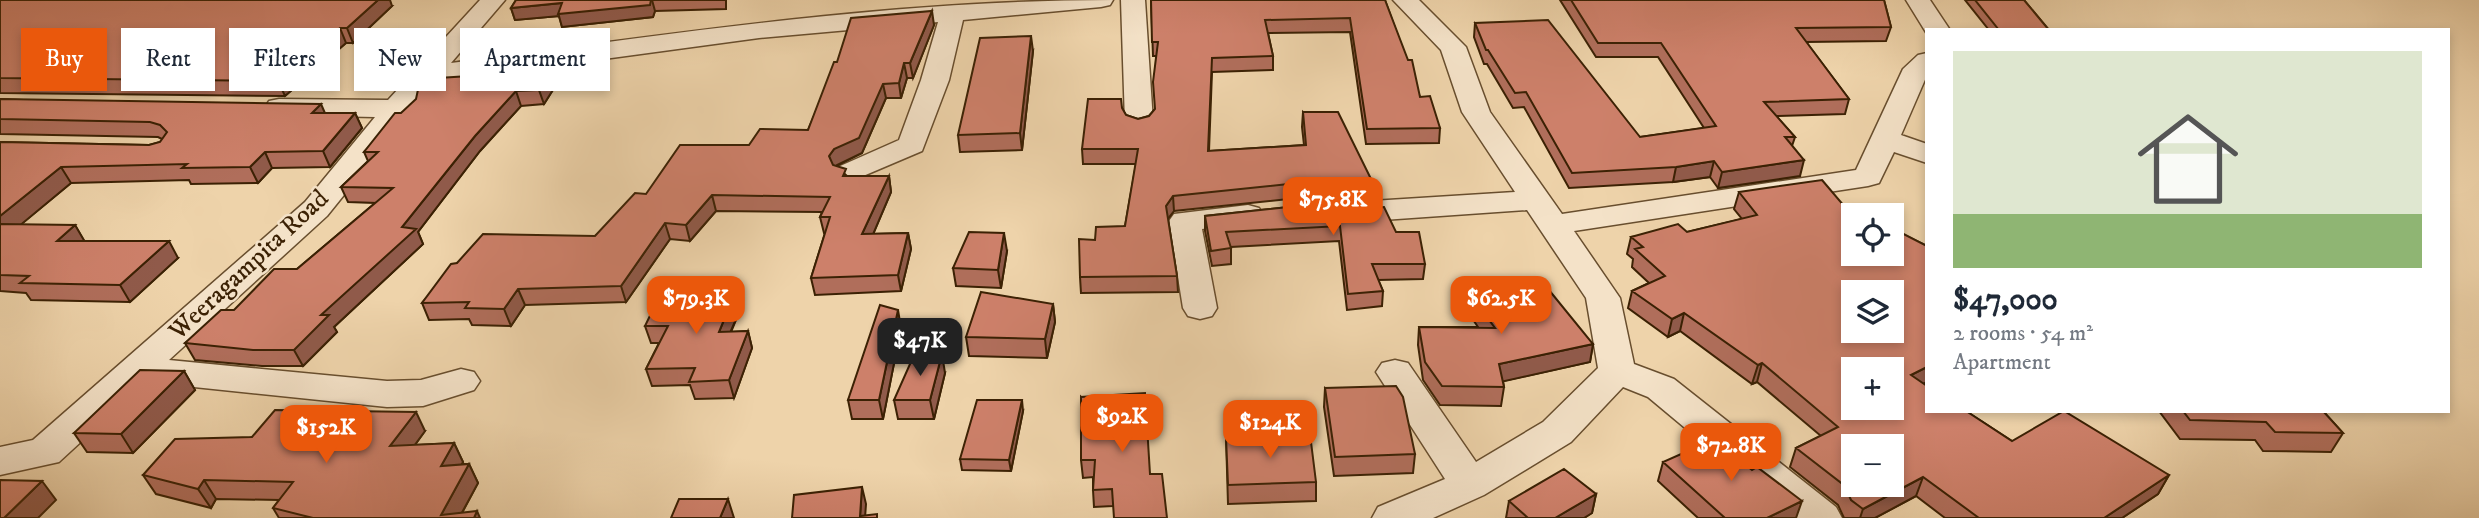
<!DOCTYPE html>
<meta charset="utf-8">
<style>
body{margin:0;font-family:"IM FELL DW Pica",serif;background:#f6f6f7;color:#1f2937;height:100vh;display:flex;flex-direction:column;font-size:26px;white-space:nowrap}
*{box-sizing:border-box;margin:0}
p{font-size:23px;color:#747a83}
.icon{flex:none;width:38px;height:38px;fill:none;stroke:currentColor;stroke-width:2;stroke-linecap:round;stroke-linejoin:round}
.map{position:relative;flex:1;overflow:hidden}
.details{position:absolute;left:1925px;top:28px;width:525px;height:385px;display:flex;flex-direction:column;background:#fff;border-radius:0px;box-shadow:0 4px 10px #0003}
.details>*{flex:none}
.banner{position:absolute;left:21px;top:28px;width:665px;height:63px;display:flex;gap:14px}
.controls{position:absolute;left:1841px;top:203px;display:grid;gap:14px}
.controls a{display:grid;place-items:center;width:63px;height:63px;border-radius:0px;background:#fff;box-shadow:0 4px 10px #0003;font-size:35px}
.price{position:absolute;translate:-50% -60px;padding:0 16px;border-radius:14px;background:#ea580c;color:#fff;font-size:23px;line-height:46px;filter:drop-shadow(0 2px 4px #0008)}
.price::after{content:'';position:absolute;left:50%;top:42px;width:21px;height:16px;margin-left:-10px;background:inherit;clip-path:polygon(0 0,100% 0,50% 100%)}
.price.active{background:#222;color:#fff}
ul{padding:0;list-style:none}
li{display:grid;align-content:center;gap:14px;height:371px;padding:0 28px}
li span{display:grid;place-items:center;height:217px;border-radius:0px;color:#555}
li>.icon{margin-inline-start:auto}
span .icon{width:126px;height:126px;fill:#fffc;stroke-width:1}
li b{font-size:30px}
.chip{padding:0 24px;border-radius:0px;background:#fff;box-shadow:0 4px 10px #0003;font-size:24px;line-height:63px}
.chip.active{background:#ea580c;color:#fff}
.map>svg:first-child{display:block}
</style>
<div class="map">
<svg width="2479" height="518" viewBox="0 0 2479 518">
<rect width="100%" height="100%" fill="#eed3aa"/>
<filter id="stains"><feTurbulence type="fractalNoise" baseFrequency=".00286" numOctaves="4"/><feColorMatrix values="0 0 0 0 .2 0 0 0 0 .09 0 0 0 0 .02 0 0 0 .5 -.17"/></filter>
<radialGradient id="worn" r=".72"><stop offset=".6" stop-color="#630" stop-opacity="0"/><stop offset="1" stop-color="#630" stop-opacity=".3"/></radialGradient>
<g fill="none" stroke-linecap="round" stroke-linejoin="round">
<defs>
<path id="minor" d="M 480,0 L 505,0 L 451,63 C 671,34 892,0 1113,0 L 1110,5 L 1101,7 L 963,20 L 949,80 L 922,151 L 849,182 L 838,179 L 834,173 L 838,167 L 899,140 L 921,80 L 938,22 L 759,38 L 435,82 L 327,216 L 169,360 L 387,381 L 421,380 L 461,369 L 474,372 L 480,381 L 474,390 L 423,406 L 387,407 L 146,382 L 59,462 L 0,475 L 0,447 L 33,440 L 305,202 L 375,117 L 279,115 L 269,113 L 265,107 L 269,101 L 279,99 L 388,100 Z
M 1121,0 L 1145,0 L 1153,122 L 1149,128 L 1139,131 L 1129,128 L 1125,122 Z
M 1393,0 L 1419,0 L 1466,47 L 1490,112 L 1562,214 L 1856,170 L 1903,69 L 1918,55 L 1927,53 L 1927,75 L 1901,135 L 1927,144 L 1927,163 L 1894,152 L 1879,183 L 1868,186 L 1574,231 L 1620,298 L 1634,364 L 1674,379 L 1836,507 L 1842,518 L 1793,518 L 1648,397 L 1623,387 L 1571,442 L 1484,495 L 1433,518 L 1372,518 L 1378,507 L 1445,479 L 1376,372 L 1382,363 L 1395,360 L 1408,363 L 1476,462 L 1543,422 L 1598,368 L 1586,298 L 1527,210 L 1340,223 L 1329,220 L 1324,213 L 1329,206 L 1340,203 L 1515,192 L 1462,112 L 1441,50 Z
M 1906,0 L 1930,0 L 1950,30 L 1927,30 L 1927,34 Z
M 1248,205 L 1259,208 L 1264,215 L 1259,222 L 1202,229 L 1217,308 L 1212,316 L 1200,319 L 1188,316 L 1183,308 L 1169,221 L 1174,214 Z"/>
</defs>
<use href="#minor" stroke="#684e2e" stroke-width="3"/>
<use href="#minor" fill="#f4e2c8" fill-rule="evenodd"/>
</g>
<path fill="#b06e5b" stroke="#3b2104" stroke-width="2" d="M 0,0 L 392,6 L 353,43 L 346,43 L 285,96 L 0,93 Z
M 516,0 L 726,0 L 726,9 L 655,11 L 653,17 L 562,27 L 559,16 L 515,20 L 511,8 Z
M 1151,0 L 1385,0 L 1420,97 L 1440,128 L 1439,143 L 1366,144 L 1350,32 L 1268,33 L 1273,56 L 1273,70 L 1212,72 L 1209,151 L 1304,145 L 1302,127 L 1303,112 L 1373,183 L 1372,198 L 1298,198 L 1174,211 L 1168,219 L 1177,276 L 1178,292 L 1081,293 L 1080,277 L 1095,240 L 1125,226 L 1136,164 L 1083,164 L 1082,149 L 1122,108 L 1126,115 L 1138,119 L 1149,116 L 1155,109 L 1156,56 L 1153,56 Z
M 1560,0 L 1884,0 L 1891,27 L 1886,41 L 1806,42 L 1849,99 L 1845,114 L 1776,116 L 1795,137 L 1792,146 L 1800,176 L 1718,188 L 1710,177 L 1673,182 L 1569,188 L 1524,107 L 1513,108 L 1487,64 L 1484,64 L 1474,37 L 1475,23 L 1640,137 L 1704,128 L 1658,57 L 1596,57 Z
M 1965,0 L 2024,0 L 2049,30 L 1989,30 Z
M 934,25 L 913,78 L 907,78 L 901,98 L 886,98 L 862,153 L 836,166 L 847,176 L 889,176 L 891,192 L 873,234 L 908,233 L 911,249 L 901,291 L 815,295 L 811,278 L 825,233 L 824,233 L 820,217 L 822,212 L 716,211 L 690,241 L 670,239 L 626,302 L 525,305 L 511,326 L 472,325 L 469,319 L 429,320 L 422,303 L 457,263 L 595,236 L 646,194 L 749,145 L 808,130 L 837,62 Z
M 1033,51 L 1022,150 L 960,152 L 958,135 Z
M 563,74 L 544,104 L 521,106 L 480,151 L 418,232 L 423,244 L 334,327 L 337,332 L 303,366 L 262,366 L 195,360 L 185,343 L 297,269 L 375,203 L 348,202 L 341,187 L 368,161 L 364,152 L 401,113 Z
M 0,99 L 325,113 L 355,113 L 362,128 L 330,167 L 272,168 L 258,183 L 191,184 L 189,180 L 71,183 L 20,225 L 75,225 L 84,241 L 178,258 L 130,302 L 31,300 L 26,293 L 0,291 L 0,142 L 149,145 L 160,142 L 162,139 L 158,137 L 0,134 Z
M 1739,192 L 1844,206 L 1927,246 L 1927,382 L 1923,383 L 2012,441 L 2169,475 L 2158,494 L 2122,518 L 1945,518 L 1916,496 L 1875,518 L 1844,518 L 1838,505 L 1790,467 L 1796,448 L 1821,436 L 1757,382 L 1752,384 L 1680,331 L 1668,337 L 1628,308 L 1632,291 L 1649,283 L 1632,267 L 1633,259 L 1627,254 L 1631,237 L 1687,232 L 1742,219 L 1734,209 Z
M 1298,206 L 1425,264 L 1423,279 L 1378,280 L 1383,291 L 1382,306 L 1347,310 L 1339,241 L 1231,247 L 1231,264 L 1212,266 L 1205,231 L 1205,216 Z
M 1007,251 L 1001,288 L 956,286 L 953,268 Z
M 1469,293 L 1593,344 L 1590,362 L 1503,381 L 1504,387 L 1501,406 L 1440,405 L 1423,380 L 1418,345 L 1419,327 L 1478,327 L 1467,311 Z
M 1053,304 L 1055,322 L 1047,358 L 969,356 L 966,337 Z
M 740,310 L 731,332 L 748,331 L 752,348 L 734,398 L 695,399 L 690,385 L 652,386 L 646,369 L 659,343 L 651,343 L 645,326 Z
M 901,328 L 883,419 L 852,419 L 848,400 Z
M 184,371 L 195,390 L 133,453 L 87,452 L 74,433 Z
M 945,373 L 934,419 L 898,419 L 894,400 Z
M 1325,388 L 1415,454 L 1413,473 L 1334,476 L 1324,407 Z
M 1081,397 L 1150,474 L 1113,506 L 1094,507 L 1093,490 L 1093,477 L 1083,478 L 1081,460 Z
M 1023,411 L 1011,471 L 962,470 L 960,459 Z
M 2159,411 L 2323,411 L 2343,433 L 2331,452 L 2263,451 L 2255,440 L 2180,439 Z
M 425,431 L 415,445 L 454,443 L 463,462 L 461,464 L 469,464 L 478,483 L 462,513 L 480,518 L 279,518 L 273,508 L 279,500 L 216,499 L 211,508 L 156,494 L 143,475 L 252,437 Z
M 1226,437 L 1316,482 L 1316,501 L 1228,504 Z
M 1663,462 L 1796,518 L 1698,518 L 1658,481 Z
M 1596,494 L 1592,513 L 1584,518 L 1506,518 L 1509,501 Z"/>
<path fill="#905a4a" stroke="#3b2104" stroke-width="2" d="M 378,0 L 390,0 L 392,6 L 353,43 L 347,28 Z
M 652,0 L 655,11 L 653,17 L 562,27 L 559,16 L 515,20 L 511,8 L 562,3 Z
M 932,11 L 934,25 L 913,78 L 910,63 Z
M 340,28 L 346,43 L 285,96 L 278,81 Z
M 1031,36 L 1033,51 L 1022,150 L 1020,133 Z
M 558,60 L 563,74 L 544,104 L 539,90 Z
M 904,63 L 907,78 L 901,98 L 899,83 Z
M 883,84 L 886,98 L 862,153 L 837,165 L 832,172 L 829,156 Z
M 516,91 L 521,106 L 480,151 L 418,232 L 423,244 L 334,327 L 337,332 L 303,366 L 294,350 L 321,315 L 402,227 L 475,136 Z
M 321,104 L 328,120 L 312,113 Z
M 355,113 L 362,128 L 330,167 L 323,151 Z
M 265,152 L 272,168 L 258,183 L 250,167 Z
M 1804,160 L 1800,176 L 1718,188 L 1722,172 Z
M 1714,161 L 1710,177 L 1673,182 L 1676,167 Z
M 61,167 L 71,183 L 12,232 L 0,230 L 0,216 Z
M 889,176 L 891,192 L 866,251 L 862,234 Z
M 712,195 L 716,211 L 690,241 L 686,225 Z
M 1173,196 L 1174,211 L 1166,221 L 1166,206 Z
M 665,223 L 670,239 L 626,302 L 621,286 Z
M 75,225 L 85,242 L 57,241 Z
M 908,233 L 911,249 L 901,291 L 898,275 Z
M 1004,233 L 1007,251 L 1001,288 L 998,270 Z
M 169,241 L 178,258 L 130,302 L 120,285 Z
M 518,289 L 525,305 L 511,326 L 504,309 Z
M 735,293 L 740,310 L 723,349 L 719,332 Z
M 1053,304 L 1055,322 L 1047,358 L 1045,339 Z
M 898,310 L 901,328 L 883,419 L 879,400 Z
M 1684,313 L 1680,331 L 1668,337 L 1672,319 Z
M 748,331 L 752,348 L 734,398 L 729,380 Z
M 1593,344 L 1590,362 L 1496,383 L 1499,364 Z
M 942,354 L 945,373 L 934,419 L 930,400 Z
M 1762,363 L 1757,382 L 1752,384 L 1758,365 Z
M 1927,367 L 1927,382 L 1904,394 L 1911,375 Z
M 184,371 L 195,390 L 133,453 L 121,434 Z
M 1022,400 L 1023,411 L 1011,471 L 1009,460 Z
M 416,412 L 425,431 L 400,465 L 390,446 Z
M 454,443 L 463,462 L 450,485 L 441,466 Z
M 469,464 L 478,483 L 459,518 L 441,515 Z
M 2169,475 L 2158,494 L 2122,518 L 2104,518 Z
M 1923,477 L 1916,496 L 1875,518 L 1860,518 L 1863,509 Z
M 204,480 L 216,499 L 211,508 L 198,489 Z
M 42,481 L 56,500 L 38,518 L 4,518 Z
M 862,487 L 866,504 L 865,518 L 860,518 Z
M 1596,494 L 1592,513 L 1584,518 L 1555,518 Z
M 728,499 L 734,518 L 720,518 Z
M 1802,501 L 1796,518 L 1767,518 Z
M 477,511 L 480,518 L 474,518 Z"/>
<path fill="#cd806a" stroke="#3b2104" stroke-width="2" fill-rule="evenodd" d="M 0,0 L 378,0 L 347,28 L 340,28 L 278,81 L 0,78 Z
M 516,0 L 651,0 L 650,5 L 558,14 L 562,3 L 511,8 Z
M 1151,0 L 1385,0 L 1408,60 L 1412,60 L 1420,97 L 1430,96 L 1440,128 L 1367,129 L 1350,18 L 1265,20 L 1273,56 L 1212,58 L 1208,151 L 1306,145 L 1303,112 L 1338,112 L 1373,183 L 1298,183 L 1173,196 L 1166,206 L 1177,276 L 1080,277 L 1079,239 L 1095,240 L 1096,227 L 1125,226 L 1138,149 L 1082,149 L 1088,99 L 1121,99 L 1122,108 L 1126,115 L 1138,119 L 1149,116 L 1155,109 L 1153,82 L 1158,42 L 1152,42 Z
M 1571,0 L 1884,0 L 1891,27 L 1796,28 L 1849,99 L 1764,102 L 1795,137 L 1785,137 L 1804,160 L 1722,172 L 1714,161 L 1676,167 L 1572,173 L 1526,92 L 1515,93 L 1488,50 L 1486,50 L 1475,23 L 1548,20 L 1640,137 L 1716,126 L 1661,43 L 1598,43 Z
M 1975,0 L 2024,0 L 2049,30 L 1999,30 Z
M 932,11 L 910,63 L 904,63 L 899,83 L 883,84 L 859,138 L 834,149 L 829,156 L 833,165 L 846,169 L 843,176 L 889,176 L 862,234 L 908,233 L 898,275 L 811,278 L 830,217 L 820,217 L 830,197 L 712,195 L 686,225 L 665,223 L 621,286 L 518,289 L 504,309 L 465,308 L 469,302 L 422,303 L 451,264 L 457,263 L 483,234 L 595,236 L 635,193 L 646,194 L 680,145 L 749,145 L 760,129 L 808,130 L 834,62 L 837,62 L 851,18 Z
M 1031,36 L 1020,133 L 958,135 L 980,38 Z
M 558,60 L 539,90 L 516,91 L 475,136 L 402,227 L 416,229 L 321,315 L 329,315 L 294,350 L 253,350 L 185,343 L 221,310 L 234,310 L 274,269 L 297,269 L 393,188 L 341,187 L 378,152 L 364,152 L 395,113 L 401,113 L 416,99 L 419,85 L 423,79 L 500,74 L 508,62 Z
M 0,99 L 321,104 L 312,113 L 355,113 L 323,151 L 265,152 L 250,167 L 182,168 L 187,164 L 61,167 L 0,216 L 0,142 L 149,145 L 160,142 L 167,132 L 160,125 L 150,122 L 0,119 Z
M 1822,180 L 1844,206 L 1849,205 L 1868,215 L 1853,215 L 1853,254 L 1892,254 L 1892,228 L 1927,246 L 1927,367 L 1911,375 L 1927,386 L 1927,411 L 1966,411 L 2012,441 L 2064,411 L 2169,475 L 2104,518 L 1979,518 L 1923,477 L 1863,509 L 1851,500 L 1845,486 L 1796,448 L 1838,427 L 1762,363 L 1758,365 L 1684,313 L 1672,319 L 1632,291 L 1665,276 L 1635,249 L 1643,247 L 1631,237 L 1678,224 L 1687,232 L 1757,215 L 1739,192 ZM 1853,292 L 1892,292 L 1892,331 L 1853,331 ZM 1853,369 L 1892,369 L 1892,408 L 1853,408 ZM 1853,446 L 1892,446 L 1892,485 L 1853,485 Z
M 1298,206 L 1340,210 L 1384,207 L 1396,232 L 1419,232 L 1425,264 L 1372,264 L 1383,291 L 1348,294 L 1340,226 L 1226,232 L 1231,248 L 1211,251 L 1205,216 Z
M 0,224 L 75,225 L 57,241 L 169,241 L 120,285 L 20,283 L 29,276 L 0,275 Z
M 969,232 L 1004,233 L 998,270 L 953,268 Z
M 1540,279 L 1593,344 L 1499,364 L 1504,387 L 1442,386 L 1425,362 L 1419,327 L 1495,328 L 1469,293 Z
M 981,292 L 1053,304 L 1045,339 L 966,337 Z
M 735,293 L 719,332 L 748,331 L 729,380 L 689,382 L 695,368 L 646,369 L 668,326 L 645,326 L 660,295 Z
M 880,305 L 898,310 L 879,400 L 848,400 Z
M 942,354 L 930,400 L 894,400 L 914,355 Z
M 140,370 L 184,371 L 121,434 L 74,433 Z
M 1396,386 L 1403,397 L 1415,454 L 1335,457 L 1325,388 Z
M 1145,393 L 1150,474 L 1162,474 L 1167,518 L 1114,518 L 1112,489 L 1093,490 L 1095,460 L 1081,460 L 1081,397 Z
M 977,400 L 1022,400 L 1009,460 L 960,459 Z
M 275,410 L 416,412 L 390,446 L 454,443 L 441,466 L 469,464 L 441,515 L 477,511 L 474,518 L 313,518 L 273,508 L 293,482 L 204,480 L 198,489 L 143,475 L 175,439 L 252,437 Z
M 2183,411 L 2323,411 L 2343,433 L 2275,432 L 2266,422 L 2190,420 Z
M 1310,434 L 1316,482 L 1228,485 L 1226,437 Z
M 1715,439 L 1752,470 L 1757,467 L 1802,501 L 1767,518 L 1725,518 L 1663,462 Z
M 1564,469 L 1596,494 L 1555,518 L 1528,518 L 1509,501 Z
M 0,480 L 42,481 L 4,518 L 0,518 Z
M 862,487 L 860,516 L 877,514 L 877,518 L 792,518 L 794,495 Z
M 679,499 L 728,499 L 720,518 L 671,518 Z"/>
<g text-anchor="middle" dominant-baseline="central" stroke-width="5" stroke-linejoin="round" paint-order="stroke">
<g font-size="26" fill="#3b2104" stroke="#f4e2c8">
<text transform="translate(249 265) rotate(-43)">Weeragampita Road</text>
</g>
</g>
<rect width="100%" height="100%" filter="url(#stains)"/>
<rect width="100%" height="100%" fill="url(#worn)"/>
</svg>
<div class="controls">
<a><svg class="icon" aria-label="locate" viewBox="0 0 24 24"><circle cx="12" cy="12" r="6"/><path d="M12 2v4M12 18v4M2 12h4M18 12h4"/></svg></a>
<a><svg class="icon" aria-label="layers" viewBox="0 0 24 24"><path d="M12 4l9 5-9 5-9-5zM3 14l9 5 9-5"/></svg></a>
<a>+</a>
<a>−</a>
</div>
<b class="price" style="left:1333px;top:237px">$75.8K</b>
<b class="price" style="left:696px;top:336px">$79.3K</b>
<b class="price" style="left:1501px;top:336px">$62.5K</b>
<b class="price active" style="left:920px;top:378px">$47K</b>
<b class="price" style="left:1122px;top:454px">$92K</b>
<b class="price" style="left:1270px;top:460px">$124K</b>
<b class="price" style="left:326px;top:465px">$152K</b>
<b class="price" style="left:1731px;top:483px">$72.8K</b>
<div class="banner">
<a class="chip active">Buy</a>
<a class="chip">Rent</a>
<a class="chip">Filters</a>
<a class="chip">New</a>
<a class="chip">Apartment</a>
</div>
<section class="details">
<ul>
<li><span style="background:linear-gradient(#dfe7d0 75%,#8fb573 0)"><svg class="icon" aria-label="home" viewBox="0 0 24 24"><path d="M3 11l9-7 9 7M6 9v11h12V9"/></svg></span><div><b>$47,000</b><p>2 rooms · 54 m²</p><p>Apartment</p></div></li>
</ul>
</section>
</div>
